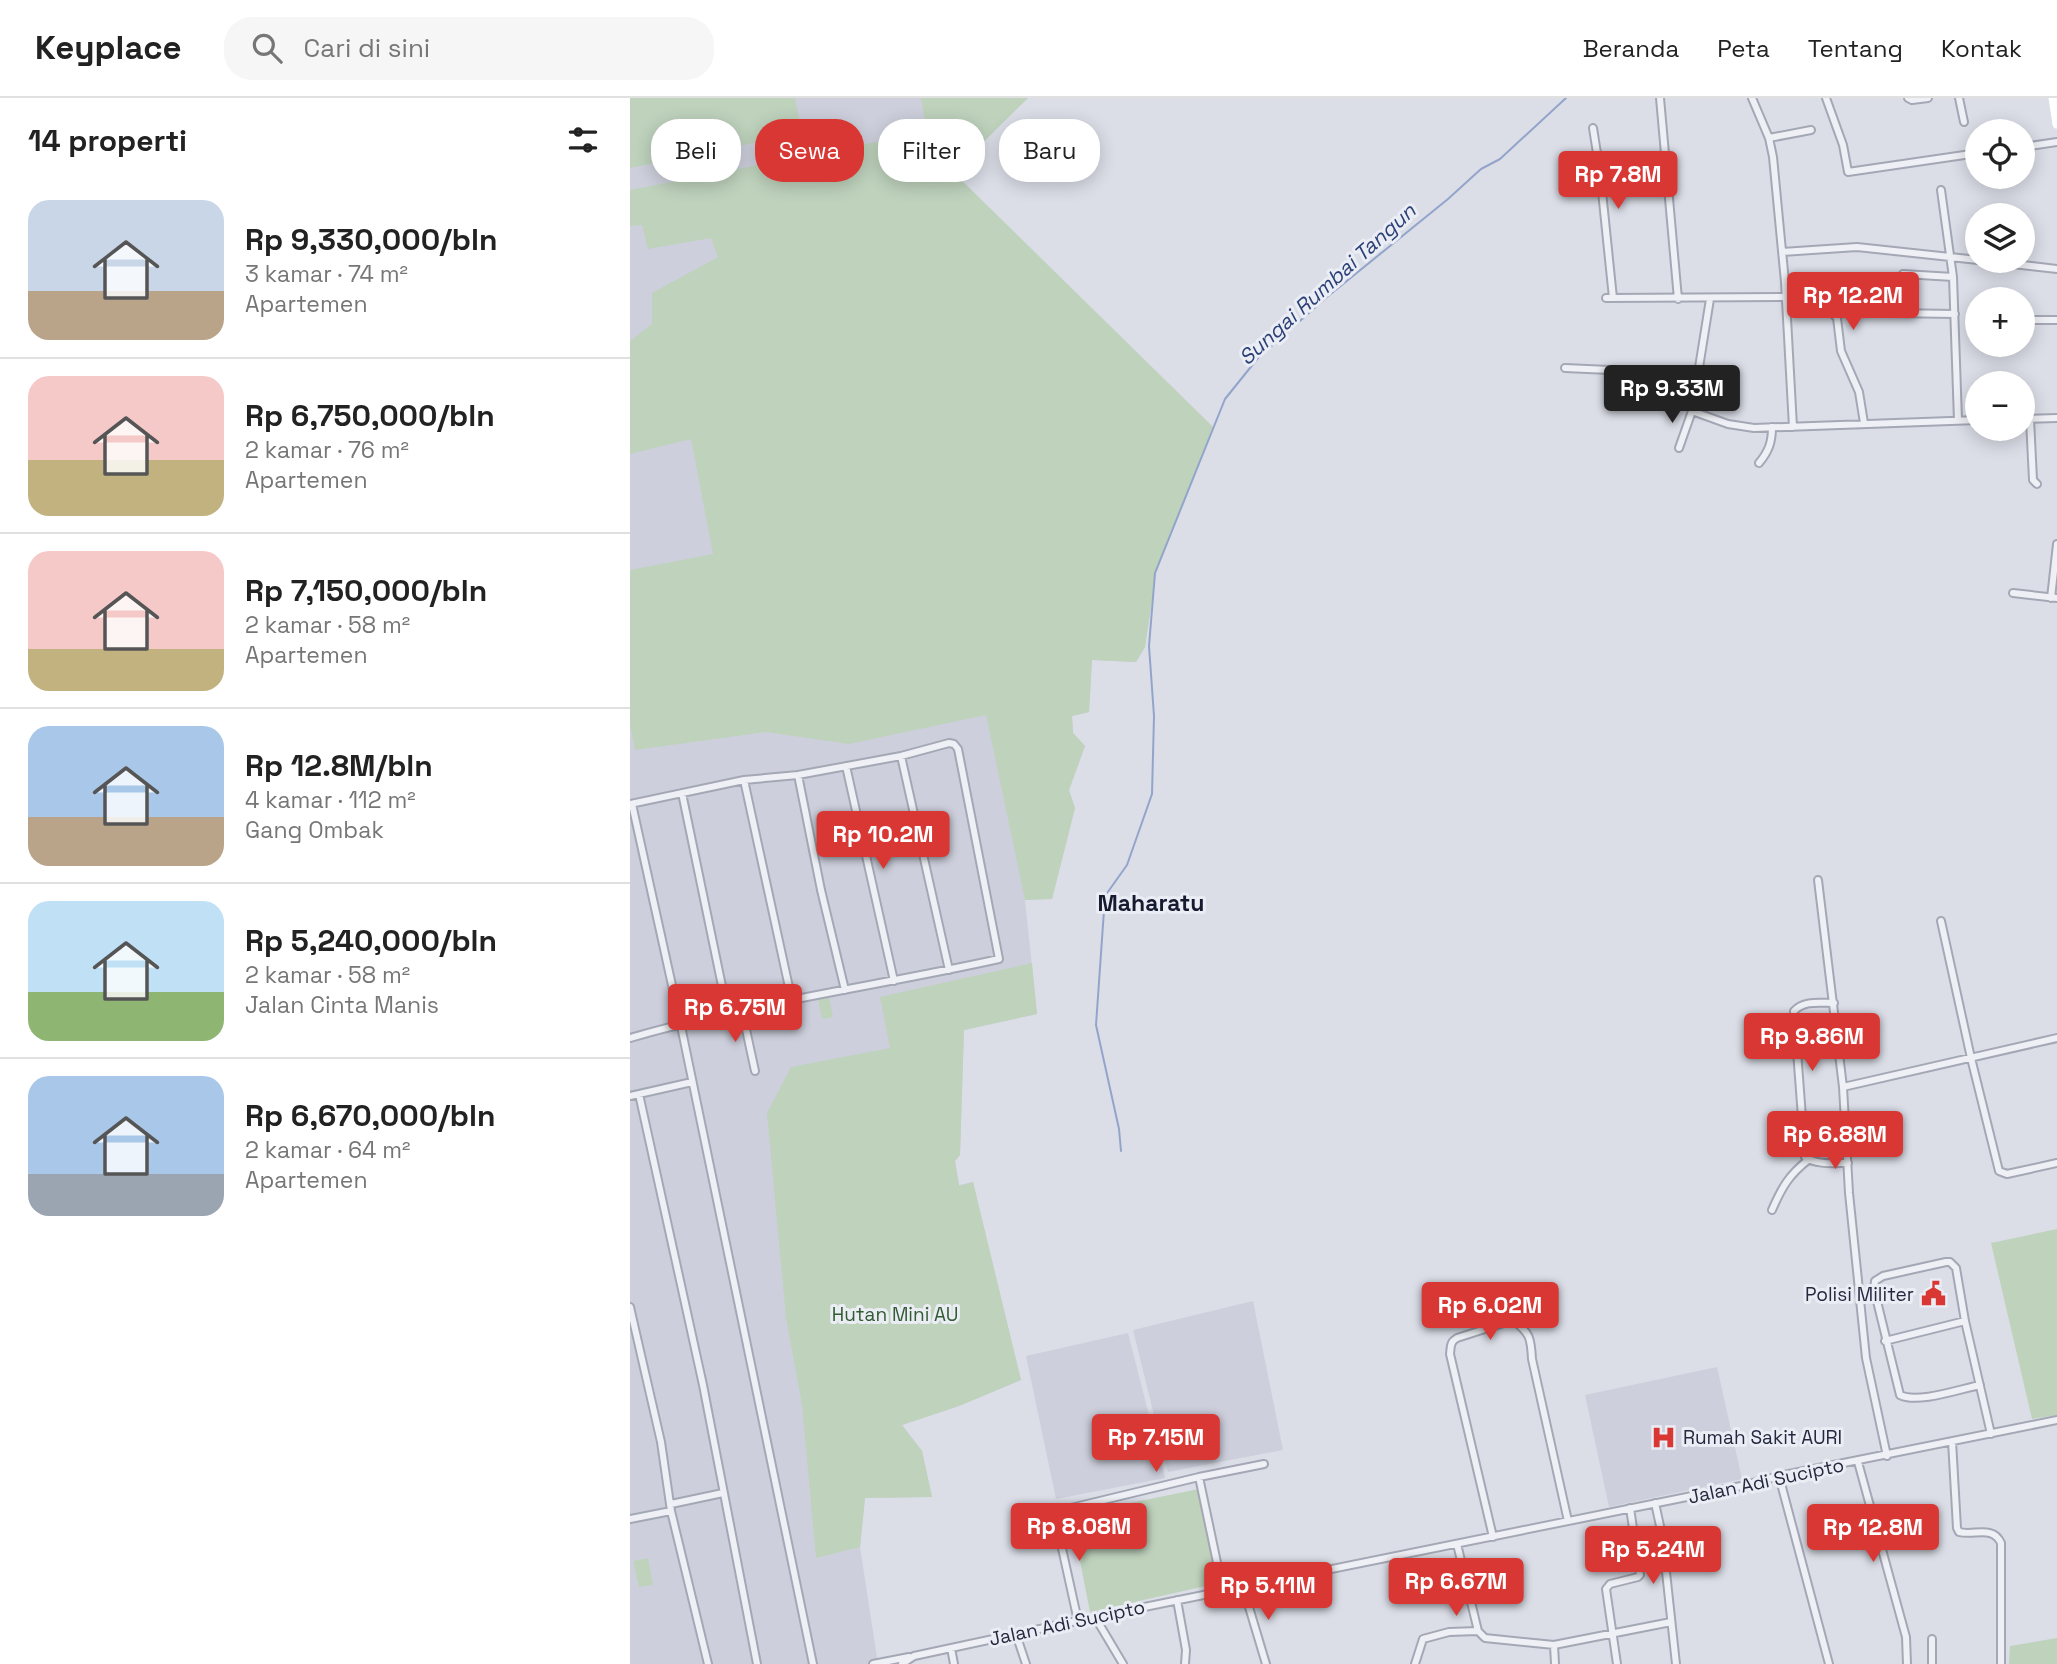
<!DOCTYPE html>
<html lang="id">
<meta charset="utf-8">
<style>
body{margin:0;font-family:"Space Grotesk",sans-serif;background:#f6f6f6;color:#222;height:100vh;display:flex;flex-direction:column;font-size:26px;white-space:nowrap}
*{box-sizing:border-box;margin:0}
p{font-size:23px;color:#767676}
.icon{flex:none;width:38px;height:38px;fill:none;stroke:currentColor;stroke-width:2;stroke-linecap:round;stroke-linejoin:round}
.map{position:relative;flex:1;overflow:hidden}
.details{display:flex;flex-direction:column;background:#fff;width:630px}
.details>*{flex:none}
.banner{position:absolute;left:21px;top:21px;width:665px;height:63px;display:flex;gap:14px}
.buttons{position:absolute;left:1335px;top:21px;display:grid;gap:14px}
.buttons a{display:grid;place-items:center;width:70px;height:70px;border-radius:50%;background:#fff;box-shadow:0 4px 18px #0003;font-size:35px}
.price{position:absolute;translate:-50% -60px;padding:0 16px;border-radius:7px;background:#d93734;color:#fff;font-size:23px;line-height:46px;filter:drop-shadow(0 2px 4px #0008)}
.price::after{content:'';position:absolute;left:50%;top:42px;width:21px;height:16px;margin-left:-10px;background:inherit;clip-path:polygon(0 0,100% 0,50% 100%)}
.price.active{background:#222;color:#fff}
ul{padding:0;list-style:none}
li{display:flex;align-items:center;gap:21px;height:175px;padding:0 28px}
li+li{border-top:2px solid #e0e0e0}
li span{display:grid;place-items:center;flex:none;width:196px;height:140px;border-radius:21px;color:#555}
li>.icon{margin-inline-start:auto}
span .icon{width:84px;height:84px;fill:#fffc;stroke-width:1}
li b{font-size:30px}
h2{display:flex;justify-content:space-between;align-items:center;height:84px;padding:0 28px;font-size:30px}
.pill{padding:0 24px;border-radius:28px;background:#fff;box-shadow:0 4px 18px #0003;font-size:24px;line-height:63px}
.pill.active{background:#d93734;color:#fff}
header{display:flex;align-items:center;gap:42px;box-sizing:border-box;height:98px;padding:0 35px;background:#fff;border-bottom:2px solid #e0e0e0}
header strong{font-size:33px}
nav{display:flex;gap:38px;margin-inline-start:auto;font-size:24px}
.search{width:490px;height:63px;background:#f6f6f6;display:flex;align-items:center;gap:18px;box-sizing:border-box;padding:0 24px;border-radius:28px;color:#767676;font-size:26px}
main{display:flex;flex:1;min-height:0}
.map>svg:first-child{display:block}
</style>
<header>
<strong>Keyplace</strong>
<div class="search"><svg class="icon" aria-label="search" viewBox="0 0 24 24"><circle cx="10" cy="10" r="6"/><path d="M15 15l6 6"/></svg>Cari di sini</div>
<nav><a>Beranda</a><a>Peta</a><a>Tentang</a><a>Kontak</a></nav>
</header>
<main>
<section class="details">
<h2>14 properti<svg class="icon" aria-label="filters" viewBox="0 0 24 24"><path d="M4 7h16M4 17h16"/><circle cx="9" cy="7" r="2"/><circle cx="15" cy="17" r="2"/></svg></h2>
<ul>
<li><span style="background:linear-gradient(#c9d6e8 65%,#b9a48a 0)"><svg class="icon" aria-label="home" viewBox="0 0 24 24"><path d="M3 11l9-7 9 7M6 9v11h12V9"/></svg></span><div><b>Rp 9,330,000/bln</b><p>3 kamar · 74 m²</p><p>Apartemen</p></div></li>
<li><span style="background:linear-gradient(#f6c9c9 60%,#c2b280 0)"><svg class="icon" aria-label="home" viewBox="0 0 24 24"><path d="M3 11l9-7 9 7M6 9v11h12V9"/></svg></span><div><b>Rp 6,750,000/bln</b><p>2 kamar · 76 m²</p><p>Apartemen</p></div></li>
<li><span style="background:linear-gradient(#f6c9c9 70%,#c2b280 0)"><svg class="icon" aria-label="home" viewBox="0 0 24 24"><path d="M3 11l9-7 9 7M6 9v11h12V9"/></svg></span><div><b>Rp 7,150,000/bln</b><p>2 kamar · 58 m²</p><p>Apartemen</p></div></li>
<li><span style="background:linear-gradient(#a9c7e8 65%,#b9a48a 0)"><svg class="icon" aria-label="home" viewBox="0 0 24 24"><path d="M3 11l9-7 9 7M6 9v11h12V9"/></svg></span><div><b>Rp 12.8M/bln</b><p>4 kamar · 112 m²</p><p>Gang Ombak</p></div></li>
<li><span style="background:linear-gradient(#bfe0f5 65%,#8fb573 0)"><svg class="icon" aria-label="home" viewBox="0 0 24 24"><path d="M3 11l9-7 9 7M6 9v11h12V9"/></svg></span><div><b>Rp 5,240,000/bln</b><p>2 kamar · 58 m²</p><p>Jalan Cinta Manis</p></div></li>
<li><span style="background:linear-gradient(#a9c7e8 70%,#9aa5b1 0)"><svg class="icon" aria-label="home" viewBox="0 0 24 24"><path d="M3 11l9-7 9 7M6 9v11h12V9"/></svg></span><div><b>Rp 6,670,000/bln</b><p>2 kamar · 64 m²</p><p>Apartemen</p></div></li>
</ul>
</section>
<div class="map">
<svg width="1427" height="1566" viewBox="0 0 1427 1566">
<rect width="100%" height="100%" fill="#dbdee7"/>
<path fill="#cdd0dc" d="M 0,0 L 398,0 L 323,74 L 583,329 L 526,475 L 515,549 L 506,564 L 462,562 L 459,614 L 442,618 L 443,635 L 455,648 L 439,692 L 445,710 L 422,801 L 395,802 L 407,916 L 334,932 L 330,1057 L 325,1063 L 329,1087 L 343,1084 L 391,1282 L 329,1308 L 272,1327 L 292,1353 L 302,1399 L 235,1400 L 230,1449 L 248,1566 L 0,1566 Z
M 623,1203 L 653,1352 L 538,1374 L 503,1232 Z
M 498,1235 L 535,1380 L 426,1401 L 396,1258 Z
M 1087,1269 L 1112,1381 L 979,1409 L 955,1297 Z"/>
<path fill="#bed2bc" d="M 0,0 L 165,0 L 172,35 L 0,70 Z
M 291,0 L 398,0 L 323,74 L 583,329 L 526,475 L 515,549 L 506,564 L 462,562 L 459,614 L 442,618 L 443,635 L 455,648 L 439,692 L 445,710 L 422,801 L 395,802 L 356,617 L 219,646 L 136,634 L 5,652 L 0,626 L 0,472 L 83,456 L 61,341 L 0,356 L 0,243 L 22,226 L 22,195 L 88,159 L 81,140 L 18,151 L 12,127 L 0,128 L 0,92 L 297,34 Z
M 402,865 L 407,916 L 334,932 L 330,1057 L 325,1063 L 329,1088 L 343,1084 L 391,1282 L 329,1308 L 272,1327 L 292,1353 L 302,1399 L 235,1400 L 230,1449 L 186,1460 L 172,1307 L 156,1220 L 137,1015 L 161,969 L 260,950 L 250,899 Z
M 199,899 L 203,919 L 192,921 L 188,901 Z
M 1427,1131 L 1427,1317 L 1402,1321 L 1361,1145 Z
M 569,1391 L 589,1485 L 460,1514 L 441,1417 Z
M 18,1460 L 23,1487 L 9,1489 L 3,1463 Z
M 1427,1540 L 1427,1566 L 1379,1566 L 1380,1548 Z"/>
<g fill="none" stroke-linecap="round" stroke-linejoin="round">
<path stroke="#93a4cb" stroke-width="2" d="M 491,1053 L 489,1031 L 466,927 L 475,798 L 497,767 L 522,696 L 524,618 L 519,548 L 525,475 L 595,301 L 628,260 L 697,199 L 818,101 L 851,71 L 870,61 L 936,0"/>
<defs>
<path id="minor" d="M 1030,0 L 1048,201
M 1122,0 L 1139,40 L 1143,59 L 1155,184 L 1163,329
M 1196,0 L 1213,47 L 1218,74 L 1348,55
M 1278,0 L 1282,2 L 1298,0
M 1329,0 L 1334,24
M 963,30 L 970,74 L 983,200
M 1139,40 L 1181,32
M 1393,49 L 1427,44
M 1018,81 L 1039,82
M 1311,92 L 1323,179 L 1328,322
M 1152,154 L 1227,149 L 1348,162
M 1357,163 L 1427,171
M 1273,176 L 1323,179
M 976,200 L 1156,199 L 1191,204 L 1207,220 L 1211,253 L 1229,294 L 1234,325
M 1261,215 L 1325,216
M 1393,222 L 1427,222
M 935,270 L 1068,276
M 1062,313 L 1098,326 L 1124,330 L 1348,322
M 1393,321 L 1427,320
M 1400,321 L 1403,382 L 1407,386
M 1049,350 L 1062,313 L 1080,201
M 1129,365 C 1139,353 1142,344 1142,329
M 1383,495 L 1427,500
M 1421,500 L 1427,446
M 271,658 L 319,872
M 216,668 L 264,883
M 168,677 L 191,792 L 215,892
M 114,682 L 162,903
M 52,695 L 98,917
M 0,706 L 114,682 L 168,677 L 271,658 L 319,645 L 324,646 L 328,651 L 369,861 C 247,888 121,905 0,940
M 2,706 L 51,928 L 183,1566
M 1188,782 L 1213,989 L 1219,1095 L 1236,1260 L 1257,1358
M 1311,823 L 1341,960 L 1369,1073 L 1377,1076 L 1427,1065
M 1204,905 C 1190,905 1174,902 1164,913 L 1175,1059 C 1187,1067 1203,1065 1218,1065
M 112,913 L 125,973
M 1213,989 L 1427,940
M 9,996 L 73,1287 L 127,1566
M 0,998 L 62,984
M 1142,1112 C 1152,1089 1159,1077 1178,1062
M 0,1209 L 31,1344 L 41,1413 L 78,1566
M 1255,1243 L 1335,1223
M 1350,1287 C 1330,1291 1287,1306 1270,1297 L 1244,1191 L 1245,1183 L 1253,1178 L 1316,1164 L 1320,1164 L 1326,1170 L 1335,1223 L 1361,1336
M 1322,1343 L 1327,1430 L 1329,1434 C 1344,1438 1363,1427 1371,1445 L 1371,1566
M 1228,1364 L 1276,1539 L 1277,1566
M 1149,1378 L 1199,1566
M 569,1379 L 593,1493
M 1025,1405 L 1032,1437 L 1046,1566
M 41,1406 L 93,1395
M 0,1421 L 41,1413
M 863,1439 L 820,1256 C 821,1248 820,1244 827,1240 L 883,1222 C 900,1235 901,1240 902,1261 L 938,1423
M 613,1489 L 636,1566
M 547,1502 L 556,1552 L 555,1566
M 465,1519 L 493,1566
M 448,1523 L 424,1414 L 569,1379 L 634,1366
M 848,1533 L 855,1540 L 924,1547 L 925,1566
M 386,1536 L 396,1566
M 1302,1541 L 1302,1566
M 924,1547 L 1041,1524
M 321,1550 L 324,1566
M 243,1566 L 279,1559
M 272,1566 L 284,1558 L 465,1519 L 1111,1388 L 1149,1378 L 1427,1322
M 785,1566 L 793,1541 L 819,1534 L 848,1533 L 827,1446
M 987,1566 L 976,1491 L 980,1486 L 1008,1479 L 1010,1477 L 1000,1410"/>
</defs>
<use href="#minor" stroke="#a4a8b5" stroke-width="10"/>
<use href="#minor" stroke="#eef0f5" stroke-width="6"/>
<path stroke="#fff" stroke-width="9" d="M 1423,0 L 1427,26"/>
</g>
<defs>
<symbol id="civic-bare" viewBox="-9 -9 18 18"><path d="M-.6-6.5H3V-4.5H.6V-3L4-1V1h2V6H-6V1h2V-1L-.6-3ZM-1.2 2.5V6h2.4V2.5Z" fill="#d93734" stroke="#ebedf5" stroke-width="2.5" paint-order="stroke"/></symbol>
<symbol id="hospital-bare" viewBox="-9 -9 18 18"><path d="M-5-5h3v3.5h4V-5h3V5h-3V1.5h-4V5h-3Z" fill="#d93734" stroke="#ebedf5" stroke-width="2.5" paint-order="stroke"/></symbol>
</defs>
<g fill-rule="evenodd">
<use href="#civic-bare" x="1286" y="1178" width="35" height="35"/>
<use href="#hospital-bare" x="1016" y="1322" width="35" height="35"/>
</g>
<g text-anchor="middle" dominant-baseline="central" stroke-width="6" stroke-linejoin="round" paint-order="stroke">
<g font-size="19" fill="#24293f" stroke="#ebedf5" text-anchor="end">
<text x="1284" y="1196">Polisi Militer</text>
<text x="1053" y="1339" text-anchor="start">Rumah Sakit AURI</text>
</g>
<g font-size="19" fill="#315b30" stroke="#ebedf5">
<text x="265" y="1216">Hutan Mini AU</text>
</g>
<g font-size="19" fill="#24293f" stroke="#ebedf5">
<text transform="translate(1136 1383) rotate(-12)">Jalan Adi Sucipto</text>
<text transform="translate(437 1525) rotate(-12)">Jalan Adi Sucipto</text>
</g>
<g font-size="21" font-style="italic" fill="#2b4076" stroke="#ebedf5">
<text transform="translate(697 186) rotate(-42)">Sungai Rumbai Tangun</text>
</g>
<g font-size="23" font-weight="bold" fill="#171b2f" stroke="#ebedf5">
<text x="521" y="805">Maharatu</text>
</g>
</g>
</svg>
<div class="buttons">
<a><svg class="icon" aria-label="locate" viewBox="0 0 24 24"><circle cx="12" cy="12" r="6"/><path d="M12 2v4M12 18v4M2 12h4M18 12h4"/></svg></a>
<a><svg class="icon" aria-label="layers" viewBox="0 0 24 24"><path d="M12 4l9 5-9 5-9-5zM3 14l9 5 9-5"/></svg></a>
<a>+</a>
<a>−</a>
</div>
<b class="price" style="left:988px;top:113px">Rp 7.8M</b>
<b class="price" style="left:1223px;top:234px">Rp 12.2M</b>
<b class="price active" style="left:1042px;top:327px">Rp 9.33M</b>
<b class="price" style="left:253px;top:773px">Rp 10.2M</b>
<b class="price" style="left:105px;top:946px">Rp 6.75M</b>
<b class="price" style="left:1182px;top:975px">Rp 9.86M</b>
<b class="price" style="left:1205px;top:1073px">Rp 6.88M</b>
<b class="price" style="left:860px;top:1244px">Rp 6.02M</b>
<b class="price" style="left:526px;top:1376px">Rp 7.15M</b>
<b class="price" style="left:449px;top:1465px">Rp 8.08M</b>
<b class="price" style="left:1243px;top:1466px">Rp 12.8M</b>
<b class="price" style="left:1023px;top:1488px">Rp 5.24M</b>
<b class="price" style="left:826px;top:1520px">Rp 6.67M</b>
<b class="price" style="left:638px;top:1524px">Rp 5.11M</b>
<div class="banner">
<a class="pill">Beli</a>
<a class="pill active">Sewa</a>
<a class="pill">Filter</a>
<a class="pill">Baru</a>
</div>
</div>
</main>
